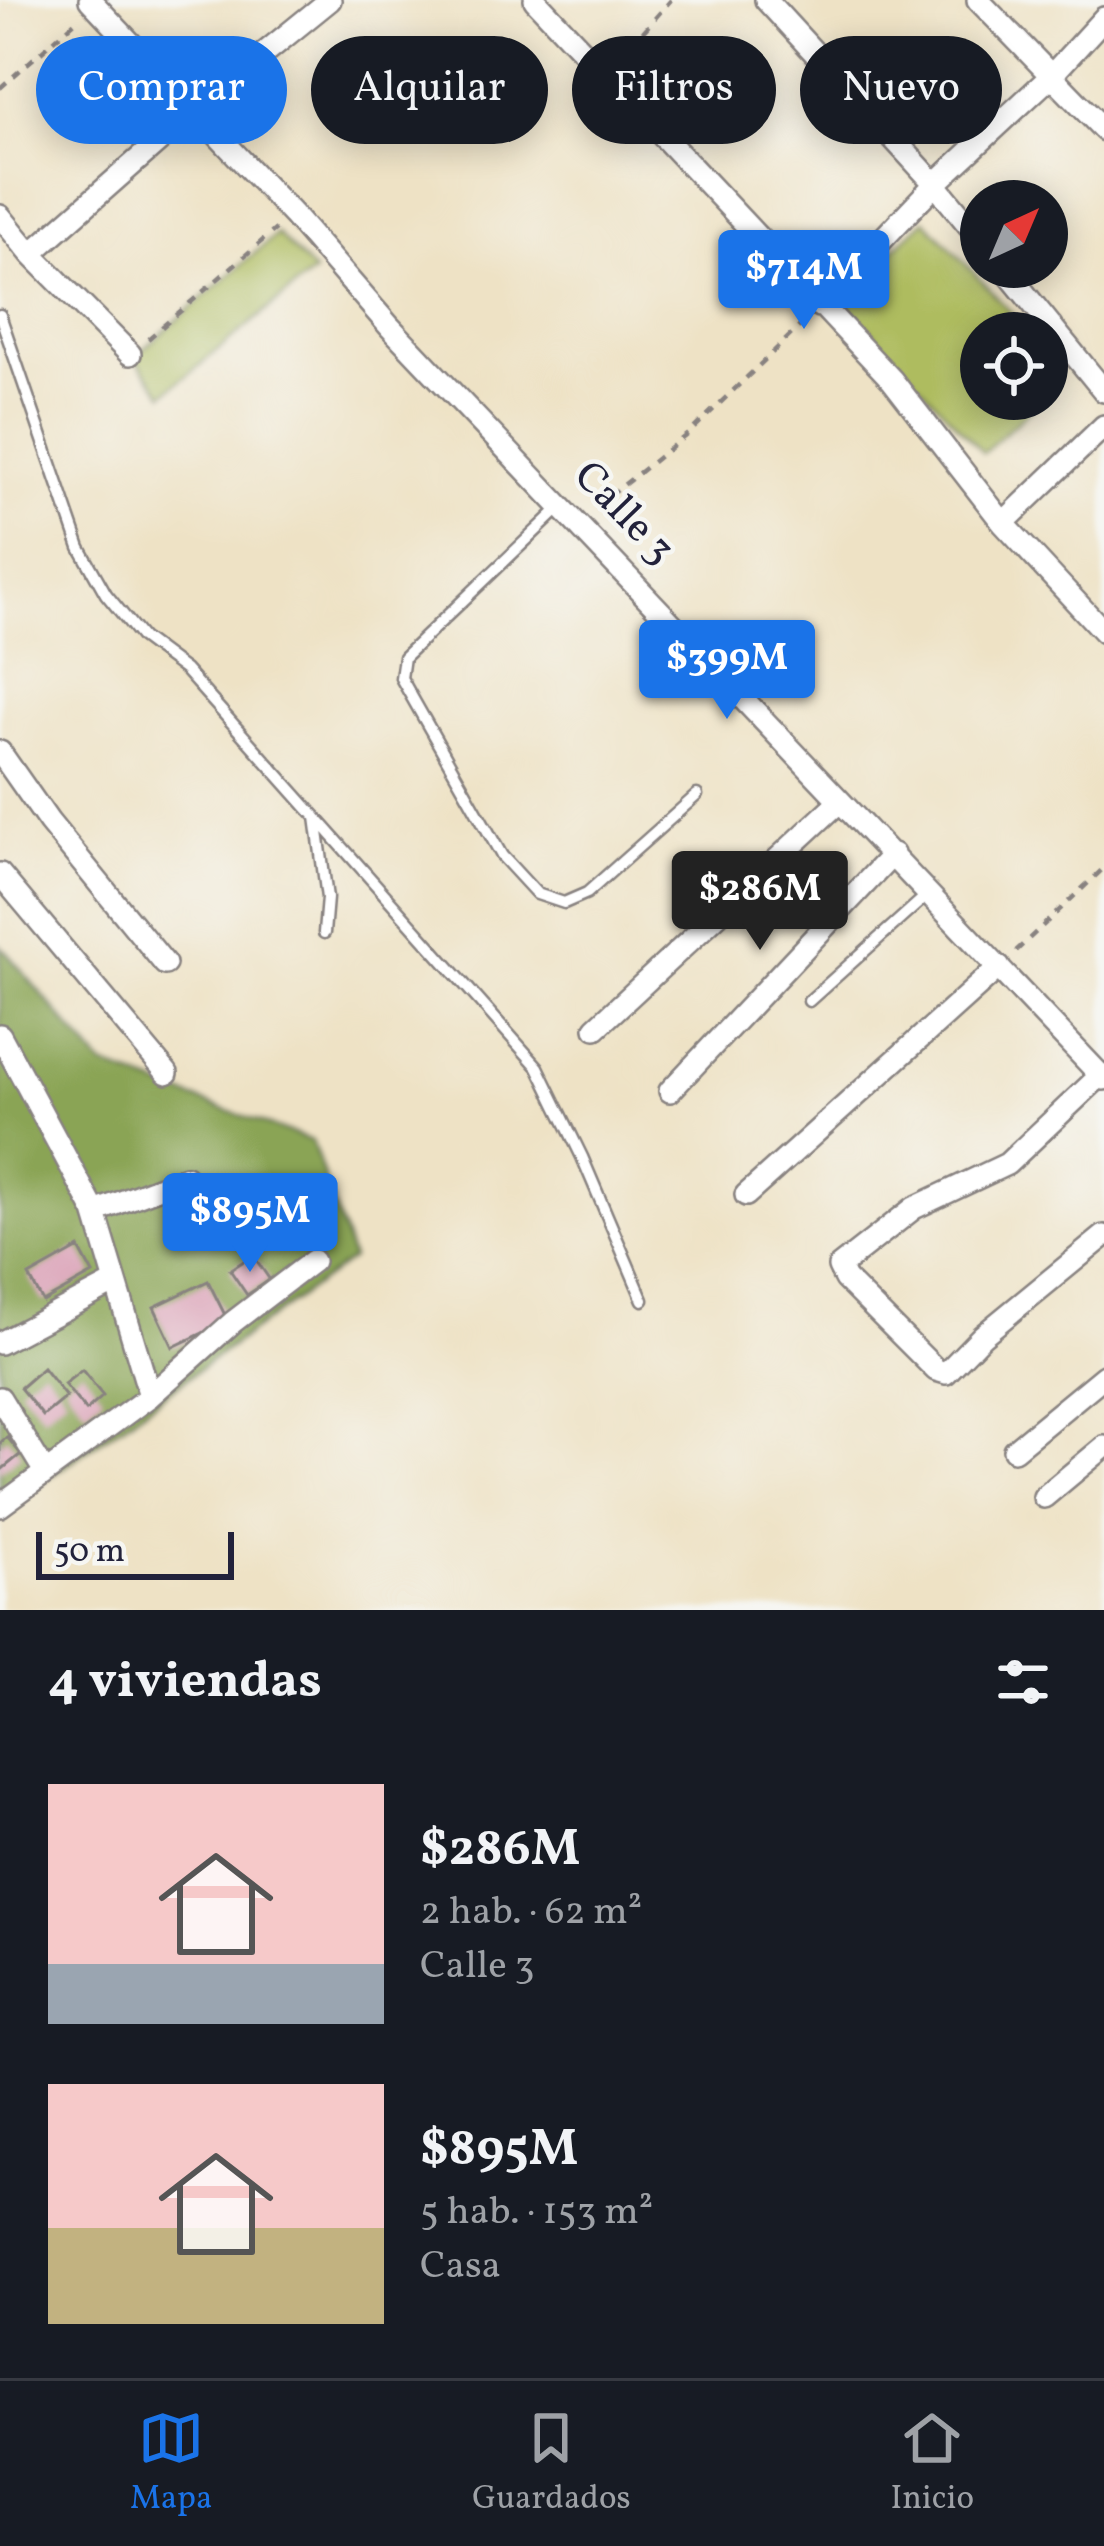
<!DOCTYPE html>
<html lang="es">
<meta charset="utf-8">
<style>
body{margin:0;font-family:Vollkorn,serif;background:#242831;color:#f1f3f6;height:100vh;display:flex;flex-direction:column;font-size:45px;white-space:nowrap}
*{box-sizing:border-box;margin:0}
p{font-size:39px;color:#9ea1a6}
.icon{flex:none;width:66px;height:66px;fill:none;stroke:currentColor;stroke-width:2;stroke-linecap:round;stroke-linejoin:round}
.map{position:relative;height:1610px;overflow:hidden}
.sheet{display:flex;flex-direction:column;background:#171b24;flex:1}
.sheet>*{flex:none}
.hud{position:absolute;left:36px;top:36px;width:1032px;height:108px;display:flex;gap:24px}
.needle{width:78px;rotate:44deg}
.tools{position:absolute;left:960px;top:180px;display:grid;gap:24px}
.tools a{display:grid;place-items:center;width:108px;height:108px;border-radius:50%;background:#171b24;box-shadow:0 6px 30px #0003;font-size:60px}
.scale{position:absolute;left:36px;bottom:30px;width:198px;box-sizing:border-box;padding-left:12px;border:6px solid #22223b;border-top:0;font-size:33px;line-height:42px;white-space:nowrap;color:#22223b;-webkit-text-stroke:9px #f6f6f2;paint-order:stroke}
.price{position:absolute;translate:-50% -102px;padding:0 27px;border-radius:12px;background:#1a73e8;color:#fff;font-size:39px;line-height:78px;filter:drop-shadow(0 3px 6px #0008)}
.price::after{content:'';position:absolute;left:50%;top:72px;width:36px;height:27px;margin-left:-18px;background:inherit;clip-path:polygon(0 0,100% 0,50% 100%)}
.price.on{background:#222;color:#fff}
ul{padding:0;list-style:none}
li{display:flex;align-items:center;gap:36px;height:300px;padding:0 48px}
li span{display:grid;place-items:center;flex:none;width:336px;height:240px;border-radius:0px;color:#555}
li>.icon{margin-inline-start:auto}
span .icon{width:144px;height:144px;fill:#fffc;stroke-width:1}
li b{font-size:51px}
h2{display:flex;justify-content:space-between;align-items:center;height:144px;padding:0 48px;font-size:51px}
.pill{padding:0 42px;border-radius:54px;background:#171b24;box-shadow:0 6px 30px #0003;font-size:42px;line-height:108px}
.pill.on{background:#1a73e8;color:#fff}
.tab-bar{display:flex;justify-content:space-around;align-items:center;height:168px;border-top:3px solid #363941;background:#171b24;font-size:33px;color:#9ea1a6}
.tab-bar a{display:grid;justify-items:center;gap:6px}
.tab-bar .on{color:#1a73e8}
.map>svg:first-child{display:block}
</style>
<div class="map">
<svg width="1104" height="1610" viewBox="0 0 1104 1610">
<rect width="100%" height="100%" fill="#f6f6f2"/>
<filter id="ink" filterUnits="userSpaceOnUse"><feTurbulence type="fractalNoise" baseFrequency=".00833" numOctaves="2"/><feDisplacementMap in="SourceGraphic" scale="24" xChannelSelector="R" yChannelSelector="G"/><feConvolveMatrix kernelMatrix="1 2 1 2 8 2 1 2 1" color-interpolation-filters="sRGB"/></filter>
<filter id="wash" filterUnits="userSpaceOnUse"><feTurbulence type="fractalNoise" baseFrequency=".004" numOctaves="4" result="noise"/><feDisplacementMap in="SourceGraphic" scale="48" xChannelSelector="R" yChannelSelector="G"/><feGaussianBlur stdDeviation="2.7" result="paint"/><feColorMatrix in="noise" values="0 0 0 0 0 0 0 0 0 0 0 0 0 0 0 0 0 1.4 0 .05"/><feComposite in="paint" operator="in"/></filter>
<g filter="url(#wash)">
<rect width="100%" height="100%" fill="#eee2c5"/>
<path fill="#aebc5e" stroke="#686f4c" stroke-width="3" d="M 925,220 L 1030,333 L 981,333 L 981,399 L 1041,399 L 983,453 L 841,299 Z
M 277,234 L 314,272 L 164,394 L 134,357 Z"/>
<path fill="#8aa455" stroke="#566348" stroke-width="3" d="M 0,945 L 103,1066 L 312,1141 L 352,1259 L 0,1513 Z"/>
<g id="blocks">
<path fill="#dda8bc" d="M 79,1248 L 93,1274 L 43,1302 L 29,1276 Z
M 253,1255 L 270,1280 L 247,1295 L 230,1270 Z
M 208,1281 L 228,1321 L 173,1347 L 154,1307 Z
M 43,1368 L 66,1397 L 43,1416 L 20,1388 Z
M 82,1370 L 103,1396 L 86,1411 L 64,1384 Z
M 7,1437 L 21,1454 L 0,1471 L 0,1443 Z"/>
</g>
</g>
<g filter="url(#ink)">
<use href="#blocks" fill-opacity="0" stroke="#888280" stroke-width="3"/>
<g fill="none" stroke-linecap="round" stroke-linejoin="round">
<defs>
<path id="service" d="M 0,315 L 80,548 L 106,594 L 142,638 L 185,670 L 538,1067 L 582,1157 L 643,1300
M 562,506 L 404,657 L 401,678 L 502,856 L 537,894 L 564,903 L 587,893 L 697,795
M 316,817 L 327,898 L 324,933
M 809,1001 L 927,895"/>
<path id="minor" d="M 90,0 L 293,215 L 390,327 L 1104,1079
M 535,0 L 892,380 L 1003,523 L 1104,632
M 766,0 L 935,184 L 981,240
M 978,0 L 1104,130
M 0,216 L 31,254 L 130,354
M 31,254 L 192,112 L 330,0
M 1003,267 L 1104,391
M 819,306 L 935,184 L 1050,77 L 1104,18
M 1003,523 L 1104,426
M 0,752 L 49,822 L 165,964
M 0,874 L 167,1073
M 596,1028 L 840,801
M 0,1035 L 95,1212 L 150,1396
M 1101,1075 L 1007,1164 L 914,1208 L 839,1267 L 845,1279 L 936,1370 L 946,1373 L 982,1336 L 1104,1236
M 670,1091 L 893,854
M 746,1195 L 999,967
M 95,1212 L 186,1177
M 0,1343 L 114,1283
M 0,1398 L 45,1472
M 1014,1450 L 1104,1376
M 1044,1497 L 1104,1447
M 0,1506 L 150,1396 L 233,1322 L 313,1261"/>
</defs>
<use href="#service" stroke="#888280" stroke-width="15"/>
<use href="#minor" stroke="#888280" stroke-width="26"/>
<path stroke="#888280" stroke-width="4.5" stroke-dasharray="9 9" stroke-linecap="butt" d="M 619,59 L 671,0
M 0,88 L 77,20
M 148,339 L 276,229
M 596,507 L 689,433 L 802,324
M 1016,951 L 1104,868"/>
<use href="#service" stroke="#fff" stroke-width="10"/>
<use href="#minor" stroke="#fff" stroke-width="21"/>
</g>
</g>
<g text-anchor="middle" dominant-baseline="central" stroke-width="9" stroke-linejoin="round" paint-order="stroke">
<g font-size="42" fill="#22223b" stroke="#f6f6f2">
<text transform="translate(623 514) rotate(46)">Calle 3</text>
</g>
</g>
</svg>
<div class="tools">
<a><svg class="needle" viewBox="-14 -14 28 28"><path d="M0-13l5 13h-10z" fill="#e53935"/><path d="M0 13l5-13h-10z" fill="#9ea1a6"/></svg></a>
<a><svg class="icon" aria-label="locate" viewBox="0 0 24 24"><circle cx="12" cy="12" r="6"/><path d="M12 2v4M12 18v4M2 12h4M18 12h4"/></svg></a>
</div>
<div class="scale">50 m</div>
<b class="price" style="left:804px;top:332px">$714M</b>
<b class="price" style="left:727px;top:722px">$399M</b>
<b class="price on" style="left:760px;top:953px">$286M</b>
<b class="price" style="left:250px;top:1275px">$895M</b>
<div class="hud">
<a class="pill on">Comprar</a>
<a class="pill">Alquilar</a>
<a class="pill">Filtros</a>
<a class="pill">Nuevo</a>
</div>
</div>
<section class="sheet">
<h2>4 viviendas<svg class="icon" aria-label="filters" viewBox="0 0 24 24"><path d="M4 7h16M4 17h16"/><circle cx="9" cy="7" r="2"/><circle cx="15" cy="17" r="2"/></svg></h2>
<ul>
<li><span style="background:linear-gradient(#f6c9c9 75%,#9aa5b1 0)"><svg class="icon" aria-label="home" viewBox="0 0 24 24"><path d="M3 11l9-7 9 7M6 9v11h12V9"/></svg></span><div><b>$286M</b><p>2 hab. · 62 m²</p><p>Calle 3</p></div></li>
<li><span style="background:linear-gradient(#f6c9c9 60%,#c2b280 0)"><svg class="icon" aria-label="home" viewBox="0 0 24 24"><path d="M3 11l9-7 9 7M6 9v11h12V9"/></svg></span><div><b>$895M</b><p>5 hab. · 153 m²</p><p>Casa</p></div></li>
</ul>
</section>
<nav class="tab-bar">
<a class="on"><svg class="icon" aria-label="map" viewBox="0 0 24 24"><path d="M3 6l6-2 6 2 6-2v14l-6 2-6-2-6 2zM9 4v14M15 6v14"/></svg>Mapa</a>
<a><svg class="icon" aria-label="saved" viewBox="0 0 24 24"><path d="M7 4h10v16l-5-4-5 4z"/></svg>Guardados</a>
<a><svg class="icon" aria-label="home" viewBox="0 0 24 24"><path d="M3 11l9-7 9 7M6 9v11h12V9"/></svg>Inicio</a>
</nav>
